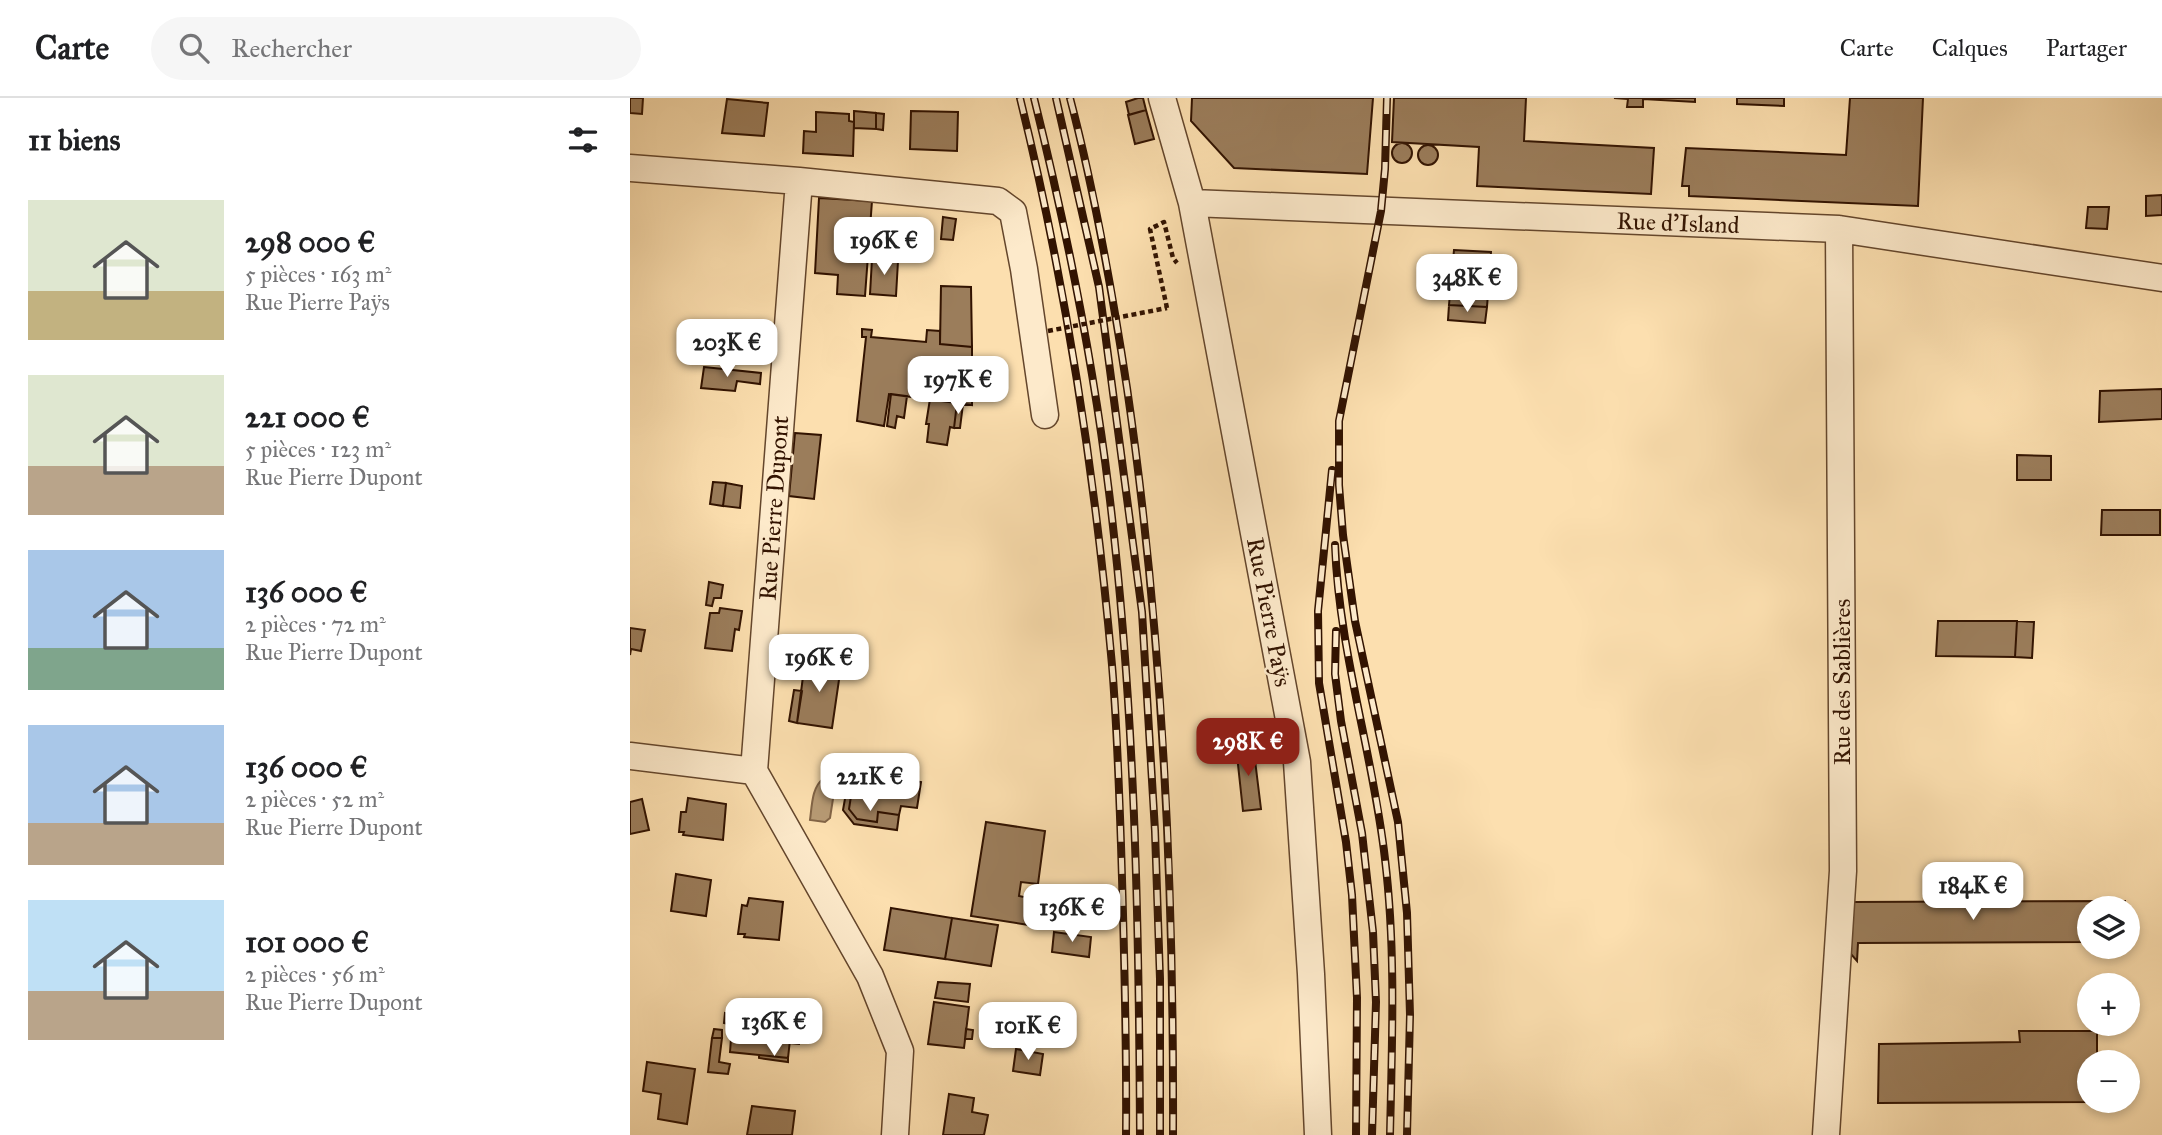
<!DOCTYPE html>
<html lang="fr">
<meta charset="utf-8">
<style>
body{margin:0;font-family:"IM FELL Great Primer",serif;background:#f6f6f6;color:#202124;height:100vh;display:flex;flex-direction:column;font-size:26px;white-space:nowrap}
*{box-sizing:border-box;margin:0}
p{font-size:23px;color:#757577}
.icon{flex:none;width:38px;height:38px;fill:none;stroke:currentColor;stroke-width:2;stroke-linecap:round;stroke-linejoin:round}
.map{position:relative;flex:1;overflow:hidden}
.drawer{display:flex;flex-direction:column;background:#fff;width:630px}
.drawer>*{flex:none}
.tools{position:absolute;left:1447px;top:798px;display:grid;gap:14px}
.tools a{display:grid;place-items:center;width:63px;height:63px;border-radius:50%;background:#fff;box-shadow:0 4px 10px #0003;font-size:35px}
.price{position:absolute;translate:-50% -60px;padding:0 16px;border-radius:14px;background:#fff;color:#222;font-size:23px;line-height:46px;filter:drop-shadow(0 2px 4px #0008)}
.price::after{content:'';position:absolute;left:50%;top:42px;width:21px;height:16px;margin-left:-10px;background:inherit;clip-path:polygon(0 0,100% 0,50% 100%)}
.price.on{background:#8f2418;color:#fff}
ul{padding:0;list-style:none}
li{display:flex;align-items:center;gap:21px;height:175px;padding:0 28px}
li span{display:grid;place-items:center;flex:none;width:196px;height:140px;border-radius:0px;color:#555}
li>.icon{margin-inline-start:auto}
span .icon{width:84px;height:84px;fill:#fffc;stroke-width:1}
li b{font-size:30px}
h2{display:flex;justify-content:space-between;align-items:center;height:84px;padding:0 28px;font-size:30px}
header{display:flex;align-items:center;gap:42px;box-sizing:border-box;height:98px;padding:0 35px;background:#fff;border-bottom:2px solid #e0e0e0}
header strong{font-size:33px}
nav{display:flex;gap:38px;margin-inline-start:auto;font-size:24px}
.search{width:490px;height:63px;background:#f6f6f6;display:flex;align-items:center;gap:18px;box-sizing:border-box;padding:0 24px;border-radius:38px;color:#757577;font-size:26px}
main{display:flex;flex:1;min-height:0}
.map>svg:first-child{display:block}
</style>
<header>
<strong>Carte</strong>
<div class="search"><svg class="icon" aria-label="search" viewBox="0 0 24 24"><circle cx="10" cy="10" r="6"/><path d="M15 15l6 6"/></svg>Rechercher</div>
<nav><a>Carte</a><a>Calques</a><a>Partager</a></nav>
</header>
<main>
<section class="drawer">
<h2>11 biens<svg class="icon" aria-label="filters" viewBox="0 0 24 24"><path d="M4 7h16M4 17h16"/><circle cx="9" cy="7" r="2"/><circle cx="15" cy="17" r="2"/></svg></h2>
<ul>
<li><span style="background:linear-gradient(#dfe7d0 65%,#c2b280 0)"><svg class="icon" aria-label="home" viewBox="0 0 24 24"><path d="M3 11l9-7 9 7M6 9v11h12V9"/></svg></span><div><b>298 000 €</b><p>5 pièces · 163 m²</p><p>Rue Pierre Paÿs</p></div></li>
<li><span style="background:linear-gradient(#dfe7d0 65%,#b9a48a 0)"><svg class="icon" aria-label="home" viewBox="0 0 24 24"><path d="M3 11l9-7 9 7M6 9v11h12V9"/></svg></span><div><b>221 000 €</b><p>5 pièces · 123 m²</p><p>Rue Pierre Dupont</p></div></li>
<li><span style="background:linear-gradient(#a9c7e8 70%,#7fa58c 0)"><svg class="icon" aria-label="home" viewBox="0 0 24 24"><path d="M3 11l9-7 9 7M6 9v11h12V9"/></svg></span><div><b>136 000 €</b><p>2 pièces · 72 m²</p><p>Rue Pierre Dupont</p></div></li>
<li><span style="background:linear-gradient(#a9c7e8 70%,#b9a48a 0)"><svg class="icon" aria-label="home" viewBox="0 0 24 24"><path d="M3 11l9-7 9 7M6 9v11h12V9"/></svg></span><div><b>136 000 €</b><p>2 pièces · 52 m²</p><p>Rue Pierre Dupont</p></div></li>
<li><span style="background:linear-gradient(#bfe0f5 65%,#b9a48a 0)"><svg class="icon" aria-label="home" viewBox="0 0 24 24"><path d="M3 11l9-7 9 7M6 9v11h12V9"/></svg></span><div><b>101 000 €</b><p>2 pièces · 56 m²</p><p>Rue Pierre Dupont</p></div></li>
</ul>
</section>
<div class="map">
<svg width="1532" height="1037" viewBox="0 0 1532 1037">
<rect width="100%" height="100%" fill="#fcdfaf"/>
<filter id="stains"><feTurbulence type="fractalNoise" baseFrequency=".00286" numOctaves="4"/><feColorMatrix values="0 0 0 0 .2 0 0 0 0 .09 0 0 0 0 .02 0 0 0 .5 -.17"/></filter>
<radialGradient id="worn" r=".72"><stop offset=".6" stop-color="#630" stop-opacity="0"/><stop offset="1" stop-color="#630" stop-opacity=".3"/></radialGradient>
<path fill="#b79a74" stroke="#826446" stroke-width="2" d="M 193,681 L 199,682 L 205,688 L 200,720 L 195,724 L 180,722 C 182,707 182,689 193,681 Z"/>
<path fill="#9b7d5b" stroke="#321301" stroke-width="2" d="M 0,0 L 13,0 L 12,16 L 0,15 Z
M 508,0 L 513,0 L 516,12 L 499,17 L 496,4 Z
M 562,0 L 743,0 L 737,76 L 604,70 L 561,23 Z
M 764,0 L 896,0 L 894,43 L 1024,50 L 1021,96 L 847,88 L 849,49 L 762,44 Z
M 984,0 L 1065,0 L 1065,4 L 1013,1 L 1013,9 L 997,9 L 998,1 Z
M 1107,0 L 1154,0 L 1154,8 L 1107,6 Z
M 1220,0 L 1293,0 L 1288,108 L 1059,98 L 1059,88 L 1052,88 L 1056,50 L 1216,57 Z
M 97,1 L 138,5 L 134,38 L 92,35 Z
M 516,12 L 524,41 L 505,46 L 498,17 Z
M 224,13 L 246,15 L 246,31 L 224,30 Z
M 281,13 L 328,14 L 327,53 L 280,51 Z
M 186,14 L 219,16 L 219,23 L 224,24 L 223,58 L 173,55 L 174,33 L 186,34 Z
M 246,15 L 254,16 L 253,32 L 246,31 Z
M762 55a10 10 0 1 1 20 0a10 10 0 1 1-20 0Z
M788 57a10 10 0 1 1 20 0a10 10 0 1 1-20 0Z
M 1532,97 L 1532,117 L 1516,118 L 1516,98 Z
M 189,100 L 242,103 L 235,198 L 207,196 L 208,177 L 185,175 Z
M 1458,109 L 1479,109 L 1477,131 L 1456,130 Z
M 313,119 L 326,121 L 323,142 L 311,141 Z
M 824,152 L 861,154 L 857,209 L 819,207 Z
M 242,161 L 268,163 L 266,198 L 240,196 Z
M 311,188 L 341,189 L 342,249 L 310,246 Z
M 819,207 L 857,209 L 855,225 L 818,222 Z
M 232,231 L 242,232 L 241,239 L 296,244 L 297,232 L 310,233 L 310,246 L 342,249 L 342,307 L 259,296 L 254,328 L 227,323 L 236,239 L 232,239 Z
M 74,269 L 131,275 L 130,286 L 107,283 L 105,293 L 71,290 Z
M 1532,291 L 1532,321 L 1469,324 L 1470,293 Z
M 261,296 L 277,298 L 274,320 L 267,318 L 265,330 L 257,328 Z
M 300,301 L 327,305 L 324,330 L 320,329 L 317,347 L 297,344 L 299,326 L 296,326 Z
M 327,305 L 333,306 L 330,330 L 324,330 Z
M 165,335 L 191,337 L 184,401 L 159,398 Z
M 1387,357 L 1421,358 L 1421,382 L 1387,382 Z
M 83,384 L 96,385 L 93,408 L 80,406 Z
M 96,385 L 112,388 L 110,410 L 93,408 Z
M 1472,412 L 1530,412 L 1530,437 L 1471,437 Z
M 79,484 L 93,487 L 91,500 L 84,500 L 82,508 L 76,507 Z
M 90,510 L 112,513 L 109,532 L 105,531 L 102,553 L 75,550 L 80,515 L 89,515 Z
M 1308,523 L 1387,523 L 1385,559 L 1306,558 Z
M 1387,523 L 1404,524 L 1402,560 L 1385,559 Z
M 0,530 L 15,532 L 11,553 L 1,551 L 0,557 Z
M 175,563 L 211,568 L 202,630 L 167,625 Z
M 164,592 L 172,593 L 167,625 L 159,623 Z
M 623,646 L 631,711 L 613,713 L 606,648 Z
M 253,678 L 291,684 L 287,710 L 271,708 L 269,717 L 248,714 L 247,724 L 227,721 L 219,711 L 221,698 L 232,690 L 251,693 Z
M 230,685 L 240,686 L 239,691 L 232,690 L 221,698 L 219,711 L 227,721 L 247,724 L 248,714 L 269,717 L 267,732 L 224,726 L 213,712 L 216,695 Z
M 58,700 L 96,706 L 93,742 L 53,737 L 54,734 L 49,734 L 51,714 L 56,714 Z
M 12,701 L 19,732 L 0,736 L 0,704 Z
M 356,724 L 415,733 L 408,786 L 391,784 L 389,798 L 408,802 L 405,828 L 341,818 Z
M 46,776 L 81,782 L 76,818 L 41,813 Z
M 119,800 L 153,804 L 149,842 L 114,839 L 115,836 L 108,836 L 112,807 L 117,808 Z
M 1495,803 L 1495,810 L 1460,810 L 1460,844 L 1228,845 L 1227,863 L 1220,855 L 1223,804 Z
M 261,810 L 322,820 L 315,861 L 254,852 Z
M 322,820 L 368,827 L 361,868 L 315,861 Z
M 424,834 L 461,839 L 459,859 L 422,854 Z
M 308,884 L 340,886 L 338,904 L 305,900 Z
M 304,904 L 339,909 L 334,950 L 298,946 Z
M 95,915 L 109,918 L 109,921 L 133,925 L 132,930 L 161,933 L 158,960 L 100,954 L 102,927 L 94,925 Z
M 84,931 L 92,932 L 92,940 L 82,940 Z
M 336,931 L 343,932 L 342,941 L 335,941 Z
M 161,933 L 170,934 L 169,946 L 160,945 Z
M 1389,933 L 1467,933 L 1467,964 L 1460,964 L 1460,1003 L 1467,1003 L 1467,1004 L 1248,1005 L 1249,946 L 1390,944 Z
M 82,940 L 92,940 L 89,964 L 100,966 L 98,976 L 78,974 Z
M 386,951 L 413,956 L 410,977 L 383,973 Z
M 129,957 L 158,960 L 158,964 L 129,960 Z
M 17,964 L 65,971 L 57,1026 L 28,1021 L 31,996 L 13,993 Z
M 319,996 L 344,1000 L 342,1014 L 358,1017 L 354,1037 L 313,1037 Z
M 122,1008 L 165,1013 L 162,1037 L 117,1037 Z"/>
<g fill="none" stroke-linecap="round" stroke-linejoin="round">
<defs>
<path id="street" d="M 532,0 L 562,105 L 667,664 L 681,876 L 688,1037
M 0,70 L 169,83 L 368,103 L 383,114 L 394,171 L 415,317
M 169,83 L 124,673 L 240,878 L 270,953 L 265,1037
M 562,105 L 1209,131 L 1532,180
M 0,658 L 124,673
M 1196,1037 L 1213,773 L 1209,131"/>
</defs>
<use href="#street" stroke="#64462c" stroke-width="29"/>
<path stroke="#321301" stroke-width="4.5" stroke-dasharray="5 3.5" stroke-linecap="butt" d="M 537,210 L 520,131 L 534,124 L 543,160 L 547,165"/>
<use href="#street" stroke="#fdeacb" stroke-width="26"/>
<defs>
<path id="rail" d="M 390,0 C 436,186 465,376 482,567 C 487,627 489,687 491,747 C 494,844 497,940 496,1037
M 404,0 C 436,129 463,262 479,394 C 505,607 509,823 510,1037
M 426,0 L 469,189 L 512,514 L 525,733 L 530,881 L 530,1037
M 440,0 C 465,95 482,192 497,290 C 533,537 544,787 543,1037
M 757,0 L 755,71 L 751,113 L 709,323 L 709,387 L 713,437 L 725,523 L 768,724 L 777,815 L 780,917 L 777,1037
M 702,372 L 688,513 L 689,585 L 716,744 L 722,797 L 727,900 L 726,1037
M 705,447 C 709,554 743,655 755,761 C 766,852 762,945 760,1037
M 706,533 L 705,576 L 711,623 L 732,735 L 743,834 L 746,904 L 742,1037"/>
</defs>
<use href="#rail" stroke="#321301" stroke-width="8"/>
<use href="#rail" stroke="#fdeacb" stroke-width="5" stroke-dasharray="16" stroke-linecap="butt"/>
<path stroke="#321301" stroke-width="4.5" stroke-dasharray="5 3.5" stroke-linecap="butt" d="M 418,233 L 537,210"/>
</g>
<g text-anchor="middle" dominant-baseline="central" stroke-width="5" stroke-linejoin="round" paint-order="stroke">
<g font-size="24" fill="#321301" stroke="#fdeacb">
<text transform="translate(1048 125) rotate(2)">Rue d'Island</text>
<text transform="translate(144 410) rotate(-86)">Rue Pierre Dupont</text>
<text transform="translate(639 514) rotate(79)">Rue Pierre Paÿs</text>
<text transform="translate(1212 584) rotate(-90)">Rue des Sablières</text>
</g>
</g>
<rect width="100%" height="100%" filter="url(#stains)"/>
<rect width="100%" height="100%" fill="url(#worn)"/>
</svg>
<div class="tools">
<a><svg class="icon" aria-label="layers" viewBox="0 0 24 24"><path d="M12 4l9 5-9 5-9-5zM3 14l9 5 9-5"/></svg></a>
<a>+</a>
<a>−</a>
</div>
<b class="price" style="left:254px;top:179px">196K €</b>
<b class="price" style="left:837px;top:216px">348K €</b>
<b class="price" style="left:97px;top:281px">203K €</b>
<b class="price" style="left:328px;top:318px">197K €</b>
<b class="price" style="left:189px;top:596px">196K €</b>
<b class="price on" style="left:618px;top:680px">298K €</b>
<b class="price" style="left:240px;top:715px">221K €</b>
<b class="price" style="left:1343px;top:824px">184K €</b>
<b class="price" style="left:442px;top:846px">136K €</b>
<b class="price" style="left:144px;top:960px">136K €</b>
<b class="price" style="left:398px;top:964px">101K €</b>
</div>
</main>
